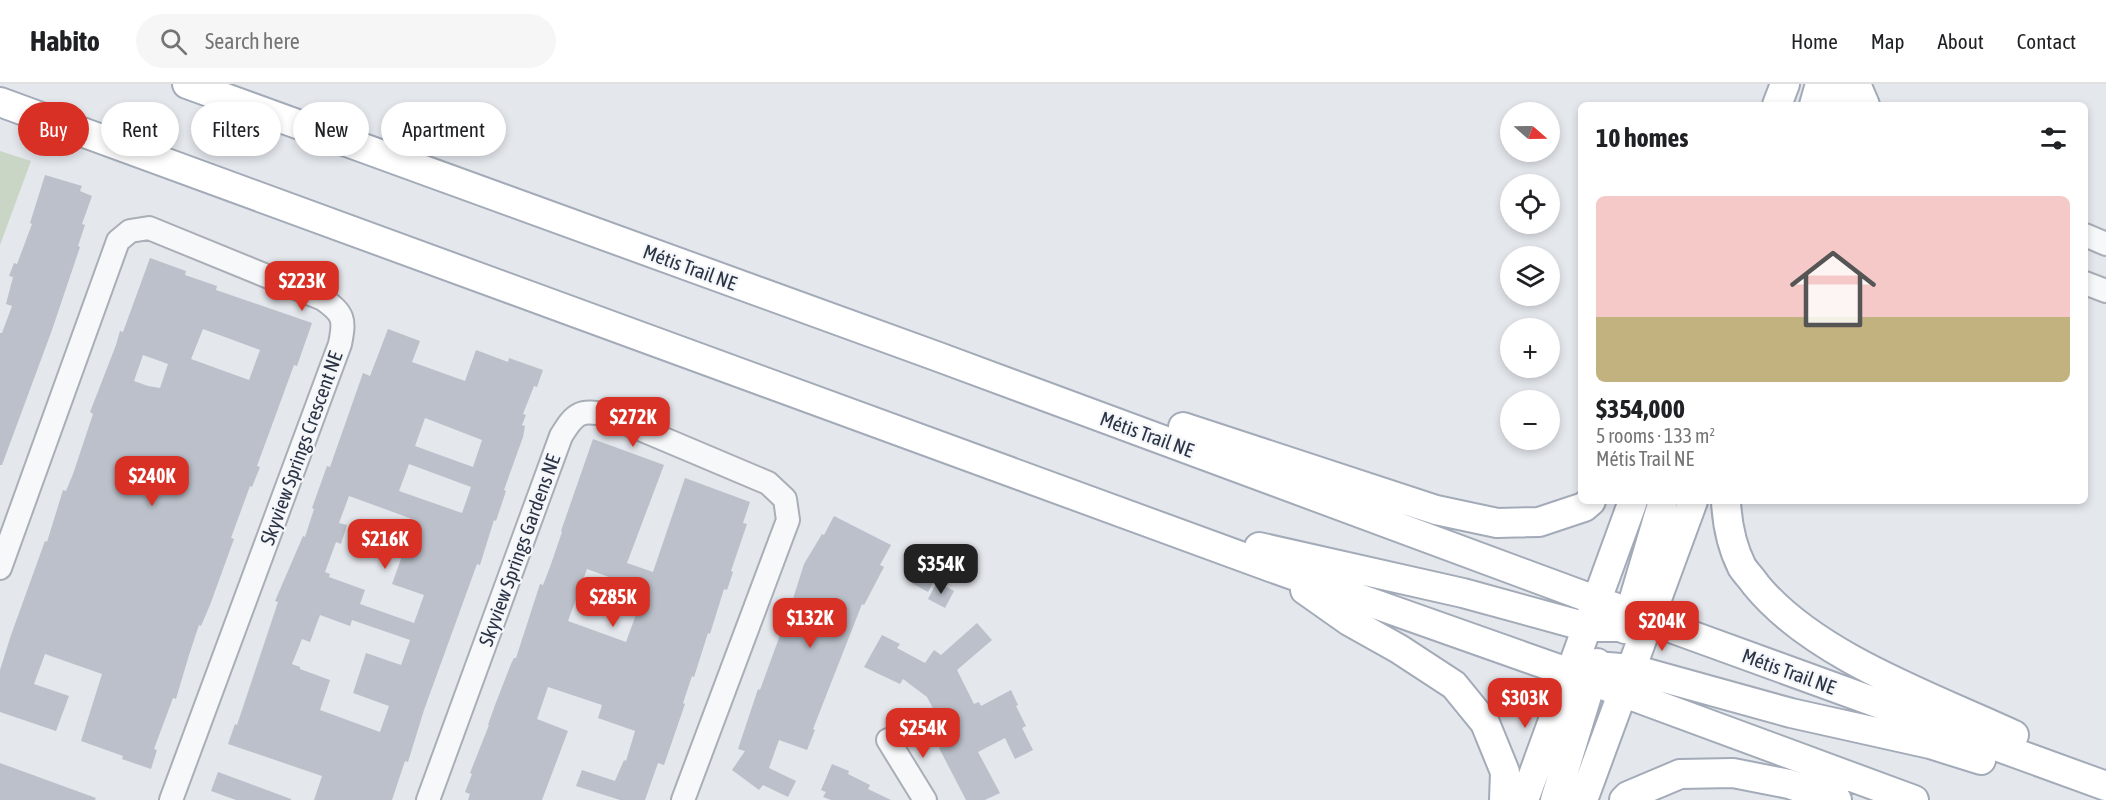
<!DOCTYPE html>
<meta charset="utf-8">
<style>
body{margin:0;font-family:"Asap Condensed",sans-serif;background:#f6f6f6;color:#202124;height:100vh;display:flex;flex-direction:column;font-size:22px;white-space:nowrap}
*{box-sizing:border-box;margin:0}
p{font-size:20px;color:#757577}
.icon{flex:none;width:33px;height:33px;fill:none;stroke:currentColor;stroke-width:2;stroke-linecap:round;stroke-linejoin:round}
.map{position:relative;flex:1;overflow:hidden}
.side{position:absolute;left:1578px;top:18px;width:510px;height:402px;display:flex;flex-direction:column;background:#fff;border-radius:9px;box-shadow:0 3px 9px #0003}
.side>*{flex:none}
.top-card{position:absolute;left:18px;top:18px;width:570px;height:54px;display:flex;gap:12px}
.needle{width:39px;rotate:110deg}
.fabs{position:absolute;left:1500px;top:18px;display:grid;gap:12px}
.fabs a{display:grid;place-items:center;width:60px;height:60px;border-radius:50%;background:#fff;box-shadow:0 3px 9px #0003;font-size:30px}
.price{position:absolute;translate:-50% -51px;padding:0 14px;border-radius:12px;background:#d93025;color:#fff;font-size:20px;line-height:39px;filter:drop-shadow(0 2px 3px #0008)}
.price::after{content:'';position:absolute;left:50%;top:36px;width:18px;height:14px;margin-left:-9px;background:inherit;clip-path:polygon(0 0,100% 0,50% 100%)}
.price.on{background:#222;color:#fff}
ul{padding:0;list-style:none}
li{display:grid;align-content:center;gap:12px;height:318px;padding:0 18px}
li+li{border-top:2px solid #e0e0e0}
li span{display:grid;place-items:center;height:186px;border-radius:9px;color:#555}
li>.icon{margin-inline-start:auto}
span .icon{width:108px;height:108px;fill:#fffc;stroke-width:1}
li b{font-size:26px}
h2{display:flex;justify-content:space-between;align-items:center;height:72px;padding:0 18px;font-size:26px}
.tag{padding:0 21px;border-radius:27px;background:#fff;box-shadow:0 3px 9px #0003;font-size:21px;line-height:54px}
.tag.on{background:#d93025;color:#fff}
header{display:flex;align-items:center;gap:36px;box-sizing:border-box;height:84px;padding:0 30px;background:#fff;border-bottom:2px solid #e0e0e0}
header strong{font-size:28px}
nav{display:flex;gap:33px;margin-inline-start:auto;font-size:21px}
.search{width:420px;height:54px;background:#f6f6f6;display:flex;align-items:center;gap:15px;box-sizing:border-box;padding:0 21px;border-radius:33px;color:#757577;font-size:22px}
.map>svg:first-child{display:block}
</style>
<header>
<strong>Habito</strong>
<div class="search"><svg class="icon" aria-label="search" viewBox="0 0 24 24"><circle cx="10" cy="10" r="6"/><path d="M15 15l6 6"/></svg>Search here</div>
<nav><a>Home</a><a>Map</a><a>About</a><a>Contact</a></nav>
</header>
<div class="map">
<svg width="2106" height="716" viewBox="0 0 2106 716">
<rect width="100%" height="100%" fill="#e4e7ec"/>
<path fill="#c9d6c5" d="M 0,67 L 31,77 L 0,161 Z"/>
<path fill="#bbc0ca" fill-rule="evenodd" d="M 45,91 L 82,102 L 80,107 L 92,112 L 82,140 L 85,141 L 78,162 L 80,163 L 52,246 L 2,381 L 0,381 L 0,249 L 2,249 L 12,222 L 6,220 L 13,193 L 9,192 L 14,179 L 17,180 L 32,140 L 30,139 Z
M 150,174 L 186,187 L 185,191 L 217,202 L 216,206 L 312,239 L 297,282 L 294,281 L 257,382 L 260,383 L 252,403 L 250,402 L 231,454 L 234,455 L 210,521 L 201,542 L 199,541 L 189,571 L 176,615 L 173,614 L 154,665 L 157,666 L 151,685 L 122,675 L 123,672 L 81,657 L 102,590 L 45,570 L 34,600 L 69,612 L 56,647 L 0,628 L 0,586 L 11,551 L 45,457 L 47,458 L 63,406 L 66,407 L 73,390 L 93,330 L 90,328 L 116,261 L 120,247 L 123,248 ZM 203,245 L 260,266 L 249,296 L 191,275 ZM 143,271 L 168,280 L 160,304 L 148,302 L 134,297 Z
M 388,245 L 420,257 L 412,278 L 465,297 L 476,266 L 508,278 L 509,274 L 543,286 L 537,303 L 534,302 L 523,330 L 526,331 L 522,341 L 525,342 L 523,353 L 504,406 L 506,407 L 496,437 L 494,436 L 480,481 L 477,480 L 424,626 L 408,678 L 405,677 L 392,716 L 314,716 L 322,692 L 228,660 L 235,640 L 237,641 L 278,518 L 275,517 L 303,452 L 305,453 L 314,425 L 312,424 L 327,382 L 330,383 L 363,289 L 370,292 ZM 425,334 L 482,356 L 473,383 L 415,362 ZM 409,380 L 471,403 L 462,429 L 399,407 ZM 349,412 L 415,436 L 392,500 L 424,511 L 414,539 L 360,520 L 365,506 L 329,493 L 330,490 L 325,488 L 336,458 L 341,460 L 347,441 L 339,439 ZM 320,531 L 350,542 L 352,536 L 410,556 L 401,581 L 366,569 L 353,609 L 389,622 L 380,648 L 320,626 L 330,596 L 300,585 L 300,583 L 292,580 L 302,555 L 310,558 Z
M 593,355 L 664,381 L 627,479 L 653,488 L 685,394 L 750,418 L 743,439 L 747,440 L 731,487 L 733,488 L 727,506 L 724,505 L 710,550 L 708,549 L 694,593 L 692,592 L 683,619 L 685,620 L 664,681 L 658,679 L 645,716 L 620,716 L 576,702 L 582,686 L 615,697 L 624,676 L 626,677 L 635,647 L 598,634 L 602,621 L 548,603 L 537,635 L 568,647 L 542,716 L 468,716 L 470,710 L 465,708 L 472,690 L 470,689 L 489,641 L 488,641 L 495,621 L 511,580 L 514,574 L 516,574 L 540,500 L 543,501 L 550,483 L 562,448 L 561,447 ZM 587,485 L 645,506 L 626,558 L 568,537 Z
M 834,432 L 891,461 L 880,481 L 884,483 L 864,521 L 862,520 L 813,645 L 815,646 L 807,666 L 779,656 L 769,684 L 796,697 L 788,713 L 763,701 L 759,706 L 732,686 L 745,667 L 738,665 L 758,605 L 760,606 L 791,521 L 804,480 L 822,450 L 824,451 Z
M 921,481 L 938,490 L 928,508 L 912,499 Z
M 937,498 L 954,507 L 945,524 L 928,515 Z
M 977,539 L 992,556 L 957,586 L 974,620 L 979,618 L 981,622 L 1011,606 L 1018,621 L 1016,622 L 1026,642 L 1022,644 L 1033,666 L 1015,675 L 1005,654 L 978,668 L 1000,709 L 985,716 L 966,716 L 939,664 L 947,660 L 936,637 L 939,636 L 927,613 L 903,595 L 900,600 L 864,583 L 882,551 L 900,560 L 897,564 L 925,579 L 934,566 L 941,571 Z
M 0,679 L 96,714 L 95,716 L 0,716 Z
M 832,680 L 849,687 L 848,690 L 870,701 L 868,705 L 891,716 L 831,716 L 823,713 L 826,708 L 821,706 Z
M 218,688 L 291,715 L 291,716 L 236,716 L 211,707 Z"/>
<g fill="none" stroke-linecap="round" stroke-linejoin="round">
<defs>
<path id="minor" d="M 2085,151 L 2106,160
M 2085,199 L 2106,207
M 0,484 L 118,157 L 130,147 L 149,144 L 323,215 C 344,230 345,235 340,260 L 171,716
M 888,656 L 925,716
M 428,716 L 561,352 C 575,329 580,325 607,331 L 768,399 L 785,415 L 788,436 L 683,716"/>
<path id="major" d="M 187,0 L 936,272 L 1649,536 L 2106,702
M 1856,0 L 1865,21
M 0,18 L 1273,484 L 1570,589 L 1914,716
M 1777,21 L 1785,0
M 1814,21 L 1820,0
M 1838,21 L 1846,0
M 1183,343 L 1436,426 L 1497,439 L 1539,438 L 1584,423 L 1591,417
M 1726,417 C 1727,439 1732,463 1742,483 C 1746,489 1752,495 1756,501 C 1814,572 1932,613 2014,651
M 1259,463 L 1463,509 L 1587,543 L 1626,543 L 1649,536
M 1305,506 L 1349,537 L 1399,565 L 1454,601 L 1485,639 L 1505,688 L 1504,716
M 1625,545 L 1663,417
M 1572,588 L 1596,582 L 1632,585 L 1791,629 L 1930,660 L 1981,676
M 1524,716 L 1633,417
M 1555,716 L 1597,579
M 1583,716 L 1693,417
M 1624,716 L 1628,712 L 1680,690 L 1733,689 L 1789,700 L 1837,716"/>
</defs>
<use href="#minor" stroke="#a9aeb7" stroke-width="26"/>
<use href="#major" stroke="#a3abb8" stroke-width="32"/>
<use href="#minor" stroke="#f7f8fa" stroke-width="22"/>
<use href="#major" stroke="#fff" stroke-width="28"/>
</g>
<g text-anchor="middle" dominant-baseline="central" stroke-width="4.5" stroke-linejoin="round" paint-order="stroke">
<g font-size="20" fill="#2b3445" stroke="#f4f6f9">
<text transform="translate(690 183) rotate(20)">Métis Trail NE</text>
<text transform="translate(1147 350) rotate(20)">Métis Trail NE</text>
<text transform="translate(301 364) rotate(-70)">Skyview Springs Crescent NE</text>
<text transform="translate(519 466) rotate(-70)">Skyview Springs Gardens NE</text>
<text transform="translate(1789 587) rotate(20)">Métis Trail NE</text>
</g>
</g>
</svg>
<div class="fabs">
<a><svg class="needle" viewBox="-14 -14 28 28"><path d="M0-13l5 13h-10z" fill="#e53935"/><path d="M0 13l5-13h-10z" fill="#757577"/></svg></a>
<a><svg class="icon" aria-label="locate" viewBox="0 0 24 24"><circle cx="12" cy="12" r="6"/><path d="M12 2v4M12 18v4M2 12h4M18 12h4"/></svg></a>
<a><svg class="icon" aria-label="layers" viewBox="0 0 24 24"><path d="M12 4l9 5-9 5-9-5zM3 14l9 5 9-5"/></svg></a>
<a>+</a>
<a>−</a>
</div>
<b class="price" style="left:302px;top:228px">$223K</b>
<b class="price" style="left:633px;top:364px">$272K</b>
<b class="price" style="left:152px;top:423px">$240K</b>
<b class="price" style="left:385px;top:486px">$216K</b>
<b class="price on" style="left:941px;top:511px">$354K</b>
<b class="price" style="left:613px;top:544px">$285K</b>
<b class="price" style="left:810px;top:565px">$132K</b>
<b class="price" style="left:1662px;top:568px">$204K</b>
<b class="price" style="left:1525px;top:645px">$303K</b>
<b class="price" style="left:923px;top:675px">$254K</b>
<div class="top-card">
<a class="tag on">Buy</a>
<a class="tag">Rent</a>
<a class="tag">Filters</a>
<a class="tag">New</a>
<a class="tag">Apartment</a>
</div>
<section class="side">
<h2>10 homes<svg class="icon" aria-label="filters" viewBox="0 0 24 24"><path d="M4 7h16M4 17h16"/><circle cx="9" cy="7" r="2"/><circle cx="15" cy="17" r="2"/></svg></h2>
<ul>
<li><span style="background:linear-gradient(#f6c9c9 65%,#c2b280 0)"><svg class="icon" aria-label="home" viewBox="0 0 24 24"><path d="M3 11l9-7 9 7M6 9v11h12V9"/></svg></span><div><b>$354,000</b><p>5 rooms · 133 m²</p><p>Métis Trail NE</p></div></li>
</ul>
</section>
</div>
